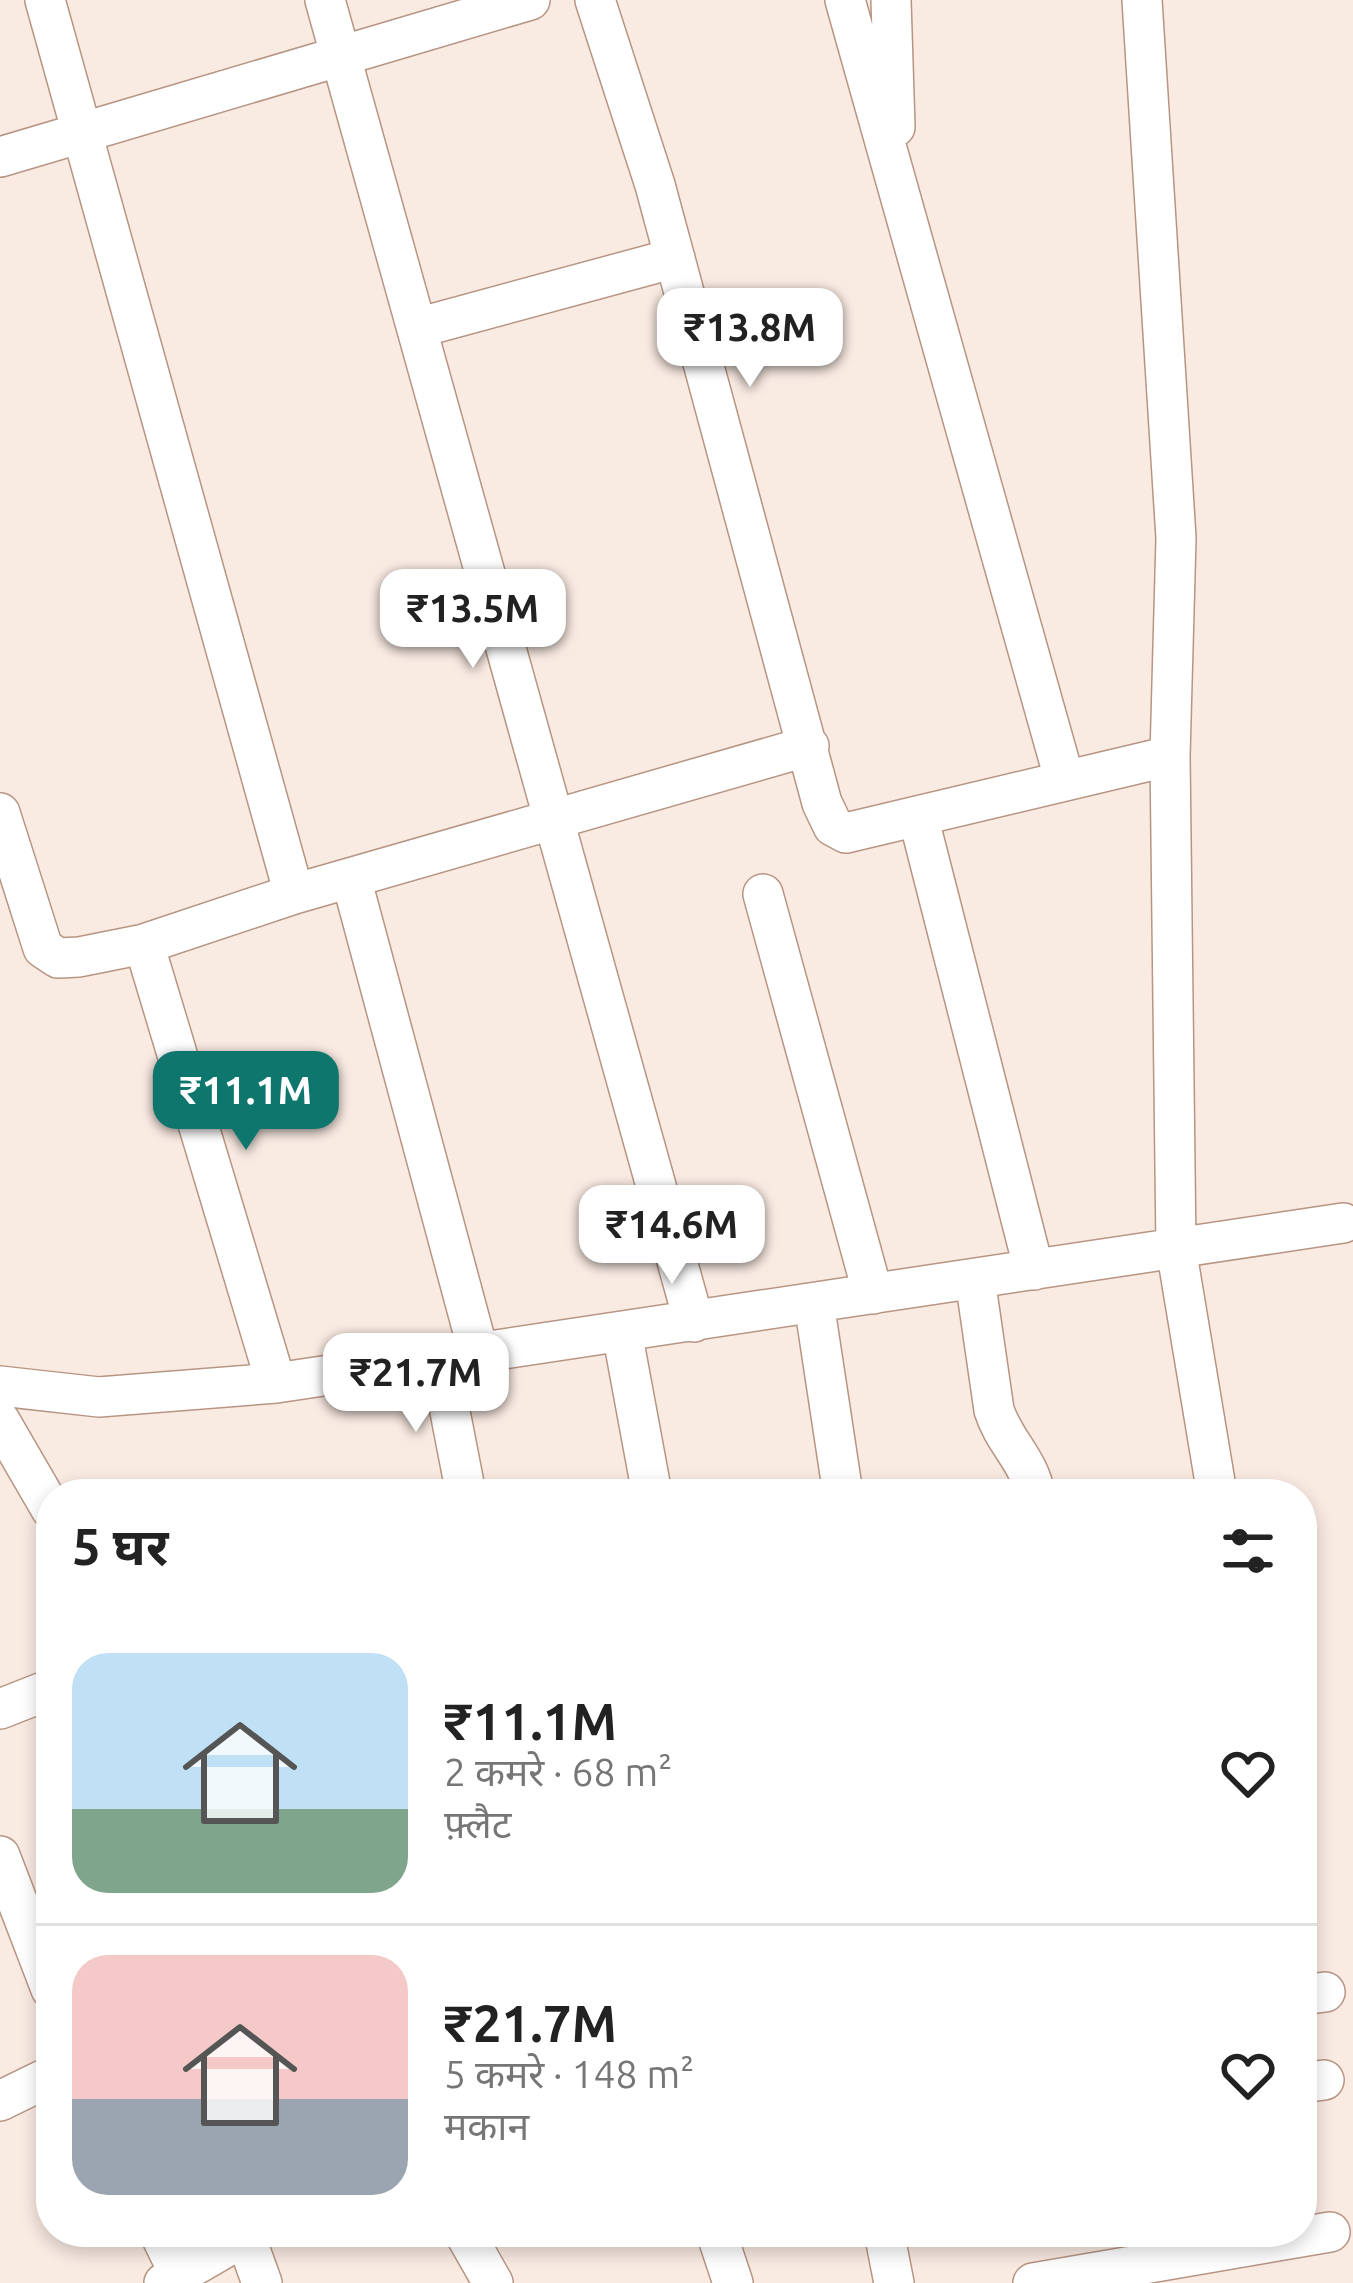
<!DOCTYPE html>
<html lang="hi">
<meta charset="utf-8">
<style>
body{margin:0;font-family:Ubuntu,"Noto Sans Devanagari",sans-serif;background:#f6f6f6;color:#222;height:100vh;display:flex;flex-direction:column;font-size:45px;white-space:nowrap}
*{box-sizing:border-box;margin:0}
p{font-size:39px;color:#767676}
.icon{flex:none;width:66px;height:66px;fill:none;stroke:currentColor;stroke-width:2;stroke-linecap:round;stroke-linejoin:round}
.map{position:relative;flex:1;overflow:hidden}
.details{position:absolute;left:36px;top:1479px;width:1281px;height:768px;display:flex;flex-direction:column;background:#fff;border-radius:48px;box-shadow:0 6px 18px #0003}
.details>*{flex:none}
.price{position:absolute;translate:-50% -102px;padding:0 27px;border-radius:24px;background:#fff;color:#222;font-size:39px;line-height:78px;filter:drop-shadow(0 3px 6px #0008)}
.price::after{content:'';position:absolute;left:50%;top:72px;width:36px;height:27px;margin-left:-18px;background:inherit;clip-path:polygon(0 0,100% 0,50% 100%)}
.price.current{background:#0f766e;color:#fff}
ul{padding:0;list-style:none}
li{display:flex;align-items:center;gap:36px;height:300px;padding:0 36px}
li+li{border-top:3px solid #e0e0e0}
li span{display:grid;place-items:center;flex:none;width:336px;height:240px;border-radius:36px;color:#555}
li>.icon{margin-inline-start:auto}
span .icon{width:144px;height:144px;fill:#fffc;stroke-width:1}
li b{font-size:51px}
h2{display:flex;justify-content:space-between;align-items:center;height:144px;padding:0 36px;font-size:51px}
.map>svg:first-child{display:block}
</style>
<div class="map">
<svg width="1353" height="2283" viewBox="0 0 1353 2283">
<rect width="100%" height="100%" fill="#f9eae2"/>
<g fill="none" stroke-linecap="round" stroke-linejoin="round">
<defs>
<path id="street" d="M 45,0 L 294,894
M 325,0 L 694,1322
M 595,0 L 655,185 L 822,803 L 833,826 L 846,833 L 1170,756
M 845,0 L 1064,778
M 891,0 L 895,127
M 1142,0 L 1176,538 L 1170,756 L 1176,1248 L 1217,1494
M 0,157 L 530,0
M 417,328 L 675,258
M 0,813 L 43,948 L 58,958 L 79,957 L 144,944 L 294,894 L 809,746
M 919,820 L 1034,1270
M 351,878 L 479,1354
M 763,894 L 873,1294
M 144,944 L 276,1383
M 975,1279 L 994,1410 C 1004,1442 1029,1460 1035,1494
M 814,1303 L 843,1494
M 622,1332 L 652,1494
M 440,1360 L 466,1494
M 0,1386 L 99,1397 L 276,1383 L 1343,1223
M 0,1421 L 51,1509
M 0,1709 L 51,1689
M 0,1856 L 51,1989
M 1302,1995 L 1325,1992
M 1302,2083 L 1324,2080
M 0,2101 L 51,2076
M 159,2232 L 180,2275
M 464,2232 L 493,2283
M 716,2232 L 733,2283
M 884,2232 L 894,2283
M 245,2236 L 262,2283
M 164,2283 L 252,2232
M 1033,2283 L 1330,2232"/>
</defs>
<use href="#street" stroke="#b79583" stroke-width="42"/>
<use href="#street" stroke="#fff" stroke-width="39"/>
</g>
</svg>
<b class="price" style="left:750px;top:390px">₹13.8M</b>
<b class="price" style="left:473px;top:671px">₹13.5M</b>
<b class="price current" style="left:246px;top:1153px">₹11.1M</b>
<b class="price" style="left:672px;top:1287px">₹14.6M</b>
<b class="price" style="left:416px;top:1435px">₹21.7M</b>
<section class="details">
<h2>5 घर<svg class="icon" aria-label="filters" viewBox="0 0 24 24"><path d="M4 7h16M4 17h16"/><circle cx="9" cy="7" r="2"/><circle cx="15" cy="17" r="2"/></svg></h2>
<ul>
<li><span style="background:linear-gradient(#bfe0f5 65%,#7fa58c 0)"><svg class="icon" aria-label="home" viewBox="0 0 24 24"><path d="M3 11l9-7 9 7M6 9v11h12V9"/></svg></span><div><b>₹11.1M</b><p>2 कमरे · 68 m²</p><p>फ़्लैट</p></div><svg class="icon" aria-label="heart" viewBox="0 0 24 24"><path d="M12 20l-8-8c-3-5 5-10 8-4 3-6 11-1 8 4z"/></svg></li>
<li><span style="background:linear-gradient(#f6c9c9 60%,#9aa5b1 0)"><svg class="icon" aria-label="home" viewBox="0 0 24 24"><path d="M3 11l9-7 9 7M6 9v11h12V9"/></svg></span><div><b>₹21.7M</b><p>5 कमरे · 148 m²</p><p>मकान</p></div><svg class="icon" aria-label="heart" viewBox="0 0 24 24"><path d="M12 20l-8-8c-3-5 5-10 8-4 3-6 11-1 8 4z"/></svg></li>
</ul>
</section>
</div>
